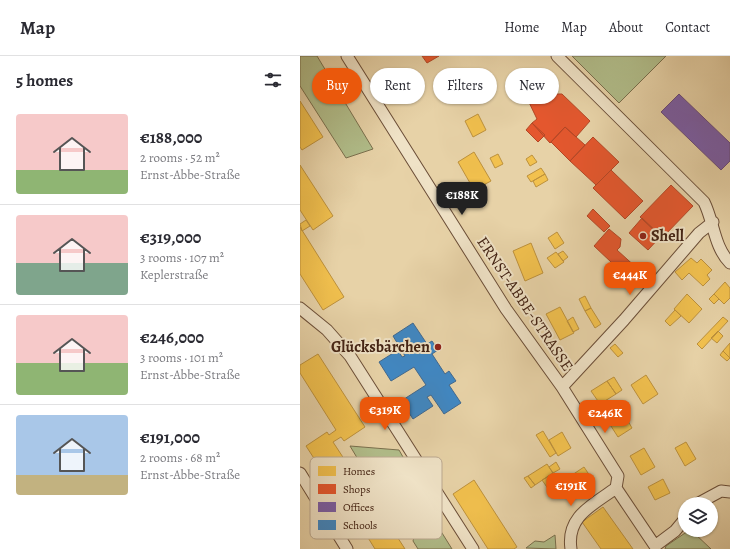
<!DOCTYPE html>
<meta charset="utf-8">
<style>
body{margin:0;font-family:Alegreya,serif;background:#f2f2f3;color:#2b2b33;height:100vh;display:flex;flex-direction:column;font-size:15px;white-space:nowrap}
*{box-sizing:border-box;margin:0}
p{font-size:13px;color:#7c7c81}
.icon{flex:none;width:22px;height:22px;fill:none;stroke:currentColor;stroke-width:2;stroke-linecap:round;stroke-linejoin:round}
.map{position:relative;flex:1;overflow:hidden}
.details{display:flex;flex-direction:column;background:#fff;width:300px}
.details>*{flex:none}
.guide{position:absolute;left:12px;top:12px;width:358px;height:36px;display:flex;gap:8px}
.buttons{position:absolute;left:378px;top:441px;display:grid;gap:8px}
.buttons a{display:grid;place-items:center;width:40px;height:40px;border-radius:50%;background:#fff;box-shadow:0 1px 3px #0004;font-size:20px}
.price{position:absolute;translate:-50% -34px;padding:0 9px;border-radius:8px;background:#ea580c;color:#fff;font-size:13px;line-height:26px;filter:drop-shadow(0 1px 2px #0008)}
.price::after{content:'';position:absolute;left:50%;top:24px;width:12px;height:9px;margin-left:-6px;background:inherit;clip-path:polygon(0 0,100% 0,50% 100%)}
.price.current{background:#222;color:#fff}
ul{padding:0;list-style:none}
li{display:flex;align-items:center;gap:12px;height:100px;padding:0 16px}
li+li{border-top:1px solid #e1e1e2}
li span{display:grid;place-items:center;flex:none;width:112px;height:80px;border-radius:4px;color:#555}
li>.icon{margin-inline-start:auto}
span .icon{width:48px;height:48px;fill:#fffc;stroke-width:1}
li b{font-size:17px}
h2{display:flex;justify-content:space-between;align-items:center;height:48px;padding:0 16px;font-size:17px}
.pill{padding:0 14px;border-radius:18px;background:#fff;box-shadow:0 1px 3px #0004;font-size:14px;line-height:36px}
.pill.current{background:#ea580c;color:#fff}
header{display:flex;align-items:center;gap:24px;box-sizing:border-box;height:56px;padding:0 20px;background:#fff;border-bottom:1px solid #e1e1e2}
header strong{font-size:19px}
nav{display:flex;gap:22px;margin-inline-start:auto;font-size:14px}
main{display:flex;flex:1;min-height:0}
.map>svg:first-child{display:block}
</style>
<header>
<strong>Map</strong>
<nav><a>Home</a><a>Map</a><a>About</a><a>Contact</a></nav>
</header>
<main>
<section class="details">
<h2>5 homes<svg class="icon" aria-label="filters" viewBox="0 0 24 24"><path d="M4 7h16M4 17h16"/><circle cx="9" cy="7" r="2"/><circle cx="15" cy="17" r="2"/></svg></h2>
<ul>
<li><span style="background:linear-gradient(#f6c9c9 70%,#8fb573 0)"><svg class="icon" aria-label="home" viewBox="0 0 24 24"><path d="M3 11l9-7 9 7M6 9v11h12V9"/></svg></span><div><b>€188,000</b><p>2 rooms · 52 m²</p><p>Ernst-Abbe-Straße</p></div></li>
<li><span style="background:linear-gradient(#f6c9c9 60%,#7fa58c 0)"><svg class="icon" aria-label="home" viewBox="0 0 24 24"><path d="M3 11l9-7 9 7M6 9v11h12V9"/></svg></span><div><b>€319,000</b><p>3 rooms · 107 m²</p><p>Keplerstraße</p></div></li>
<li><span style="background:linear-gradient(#f6c9c9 60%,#8fb573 0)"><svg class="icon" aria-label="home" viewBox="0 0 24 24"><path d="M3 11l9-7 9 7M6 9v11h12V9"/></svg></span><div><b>€246,000</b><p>3 rooms · 101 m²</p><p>Ernst-Abbe-Straße</p></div></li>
<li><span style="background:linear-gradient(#a9c7e8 75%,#c2b280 0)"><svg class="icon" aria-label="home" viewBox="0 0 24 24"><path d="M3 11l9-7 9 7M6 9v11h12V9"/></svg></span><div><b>€191,000</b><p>2 rooms · 68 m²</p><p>Ernst-Abbe-Straße</p></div></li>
</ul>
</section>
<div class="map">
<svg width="430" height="493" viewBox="0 0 430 493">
<rect width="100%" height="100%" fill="#e7d2a7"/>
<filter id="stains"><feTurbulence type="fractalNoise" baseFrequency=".005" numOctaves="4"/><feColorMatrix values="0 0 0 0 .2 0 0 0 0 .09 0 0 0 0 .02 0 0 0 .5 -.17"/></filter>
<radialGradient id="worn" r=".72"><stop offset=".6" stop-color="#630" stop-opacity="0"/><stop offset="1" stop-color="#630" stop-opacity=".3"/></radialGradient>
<path fill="#b1bd8a" stroke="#7a704e" d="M 0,0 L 17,0 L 73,93 L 46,102 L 0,30 Z
M 272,0 L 366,0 L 319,47 Z
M 50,390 L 99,394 L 119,429 L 114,432 L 152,493 L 118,493 L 113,485 C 116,477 112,471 103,469 L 86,442 L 80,440 Z
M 388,475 L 393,476 L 411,493 L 365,493 L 366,490 Z
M 255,479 L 256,493 L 226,492 L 235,485 L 244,486 Z"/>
<path fill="#f2c14e" stroke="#bd913c" d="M 0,45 L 23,81 L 2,94 L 0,91 Z
M 178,58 L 186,74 L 173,81 L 165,65 Z
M 174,96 L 191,125 L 174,134 L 158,106 Z
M 198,98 L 203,108 L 195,112 L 190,102 Z
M 232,99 L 237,106 L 230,110 L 226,103 Z
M 0,109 L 33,160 L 13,174 L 0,154 Z
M 241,112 L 245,118 L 231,126 L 227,120 Z
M 245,118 L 248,124 L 236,131 L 233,125 Z
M 6,164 L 10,170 L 2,175 L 0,168 Z
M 0,171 L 44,241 L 23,254 L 0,218 Z
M 257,176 L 264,187 L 255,193 L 248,182 Z
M 231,187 L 243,217 L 225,225 L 213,195 Z
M 263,195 L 268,201 L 263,205 L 258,198 Z
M 256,196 L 264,206 L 255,212 L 247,202 Z
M 391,202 L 397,207 L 401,203 L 412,214 L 407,219 L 410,223 L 403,230 L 389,217 L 382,224 L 375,216 Z
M 425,226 L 430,232 L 430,242 L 424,248 L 414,238 Z
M 387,238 L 402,253 L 389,267 L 374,253 Z
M 414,238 L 419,243 L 414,248 L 409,243 Z
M 285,240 L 291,252 L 285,255 L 279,243 Z
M 260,251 L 274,277 L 260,284 L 246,258 Z
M 291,252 L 301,268 L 295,272 L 285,255 Z
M 375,254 L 381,260 L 370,270 L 365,265 Z
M 273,261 L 279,273 L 273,276 L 267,265 Z
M 423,261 L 428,265 L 402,293 L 397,288 Z
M 418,275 L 423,280 L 417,287 L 411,282 Z
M 430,287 L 430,302 L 423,295 Z
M 315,288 L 323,297 L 318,301 L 310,292 Z
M 423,295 L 430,302 L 427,305 L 420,299 Z
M 18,298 L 65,371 L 44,385 L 41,381 L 33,386 L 71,444 L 65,448 L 70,456 L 78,451 L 105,493 L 75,493 L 57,464 L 62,461 L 57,453 L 50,458 L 6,390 L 27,376 L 29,379 L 36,374 L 0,317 L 0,309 Z
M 346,319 L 358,338 L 343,348 L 331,329 Z
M 314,321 L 322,334 L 316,338 L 307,325 Z
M 307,325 L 316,338 L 300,348 L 291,335 Z
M 324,358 L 332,372 L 318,381 L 309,367 Z
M 243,375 L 256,397 L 250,401 L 236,379 Z
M 262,376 L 271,392 L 258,400 L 249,384 Z
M 386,386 L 396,403 L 385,410 L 375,392 Z
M 344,392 L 355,411 L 341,419 L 330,400 Z
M 256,406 L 260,413 L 253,417 L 249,411 Z
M 247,408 L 253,417 L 235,429 L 228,420 Z
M 284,411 L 294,426 L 279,436 L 269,421 Z
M 252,418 L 260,431 L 251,437 L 242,424 Z
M 228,420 L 235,429 L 231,432 L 224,422 Z
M 363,423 L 370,437 L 355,444 L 348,431 Z
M 174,424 L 217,491 L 214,493 L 188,493 L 153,438 Z
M 303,451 L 333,493 L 301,493 L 282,466 Z"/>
<path fill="#e4572e" stroke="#b34726" d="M 122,0 L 139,0 L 127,7 Z
M 225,38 L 262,38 L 290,65 L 276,81 L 265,71 L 250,87 L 232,67 L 237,63 Z
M 232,67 L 245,79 L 238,86 L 226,74 Z
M 265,71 L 285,89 L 270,105 L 251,86 Z
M 293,81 L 319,106 L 296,129 L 270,105 Z
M 311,114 L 343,145 L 325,163 L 293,132 Z
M 371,129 L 393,150 L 362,182 L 340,161 Z
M 293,153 L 310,170 L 304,176 L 287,160 Z
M 342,162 L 361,180 L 348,194 L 329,177 Z
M 309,173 L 321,183 L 320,191 L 317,194 L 338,213 L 329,223 L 294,190 Z"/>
<path fill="#7b5ea7" stroke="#6a4c7b" d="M 379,38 L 430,87 L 430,105 L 421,114 L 361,56 Z"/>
<path fill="#3f88c5" stroke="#406990" d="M 113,267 L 127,288 L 132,285 L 138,294 L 132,298 L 145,318 L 149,315 L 156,325 L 149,329 L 161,347 L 144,358 L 131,339 L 127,341 L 133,350 L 113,363 L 101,345 L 126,329 L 114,311 L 91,325 L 79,306 L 98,294 L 102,301 L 105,300 L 93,280 Z"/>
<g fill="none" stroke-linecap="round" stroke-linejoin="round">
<defs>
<path id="minor" d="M 47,0 L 206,253 L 262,331 L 318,420 L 316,432 C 293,449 266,460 271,493
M 257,0 L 404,146 C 414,166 414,191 430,207
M 0,252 L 27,274 L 50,300 L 173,493
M 262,331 L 324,264 L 399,177 L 413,166
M 0,417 L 47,493
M 316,432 L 355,490 L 375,475 L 385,463
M 397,448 L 421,435 L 430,436"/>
</defs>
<use href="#minor" stroke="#6b4e38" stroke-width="13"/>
<use href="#minor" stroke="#efe2c6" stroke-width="11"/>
</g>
<g fill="#8f2418" stroke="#efe2c6" stroke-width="1.5">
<circle cx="343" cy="180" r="4"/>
<circle cx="138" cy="291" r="4"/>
</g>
<g text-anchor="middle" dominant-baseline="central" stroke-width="4" stroke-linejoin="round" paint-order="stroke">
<g font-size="16" font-weight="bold" fill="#422213" stroke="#efe2c6" text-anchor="start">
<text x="351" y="180">Shell</text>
<text x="130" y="291" text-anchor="end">Glücksbärchen</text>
</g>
<g font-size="16" fill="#422213" stroke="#efe2c6">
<text transform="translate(225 248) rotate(56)">ERNST-ABBE-STRASSE</text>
</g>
</g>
<rect x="10" y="401" width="132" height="82" rx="6" fill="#efe2c6" stroke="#bba890" stroke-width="1"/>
<rect x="18" y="410" width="18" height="10" fill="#f2c14e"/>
<rect x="18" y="428" width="18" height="10" fill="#e4572e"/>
<rect x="18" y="446" width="18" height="10" fill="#7b5ea7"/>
<rect x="18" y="464" width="18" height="10" fill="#3f88c5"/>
<g font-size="11" fill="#422213">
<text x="43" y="419">Homes</text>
<text x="43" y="437">Shops</text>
<text x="43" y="455">Offices</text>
<text x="43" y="473">Schools</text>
</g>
<rect width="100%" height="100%" filter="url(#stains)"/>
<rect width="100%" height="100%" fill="url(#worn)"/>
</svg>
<div class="buttons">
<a><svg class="icon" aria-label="layers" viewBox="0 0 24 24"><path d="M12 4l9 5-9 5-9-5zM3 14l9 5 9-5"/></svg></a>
</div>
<b class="price current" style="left:162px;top:160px">€188K</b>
<b class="price" style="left:330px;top:240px">€444K</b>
<b class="price" style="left:85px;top:375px">€319K</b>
<b class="price" style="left:305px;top:378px">€246K</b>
<b class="price" style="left:271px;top:451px">€191K</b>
<div class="guide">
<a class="pill current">Buy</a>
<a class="pill">Rent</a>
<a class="pill">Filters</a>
<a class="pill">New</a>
</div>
</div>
</main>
